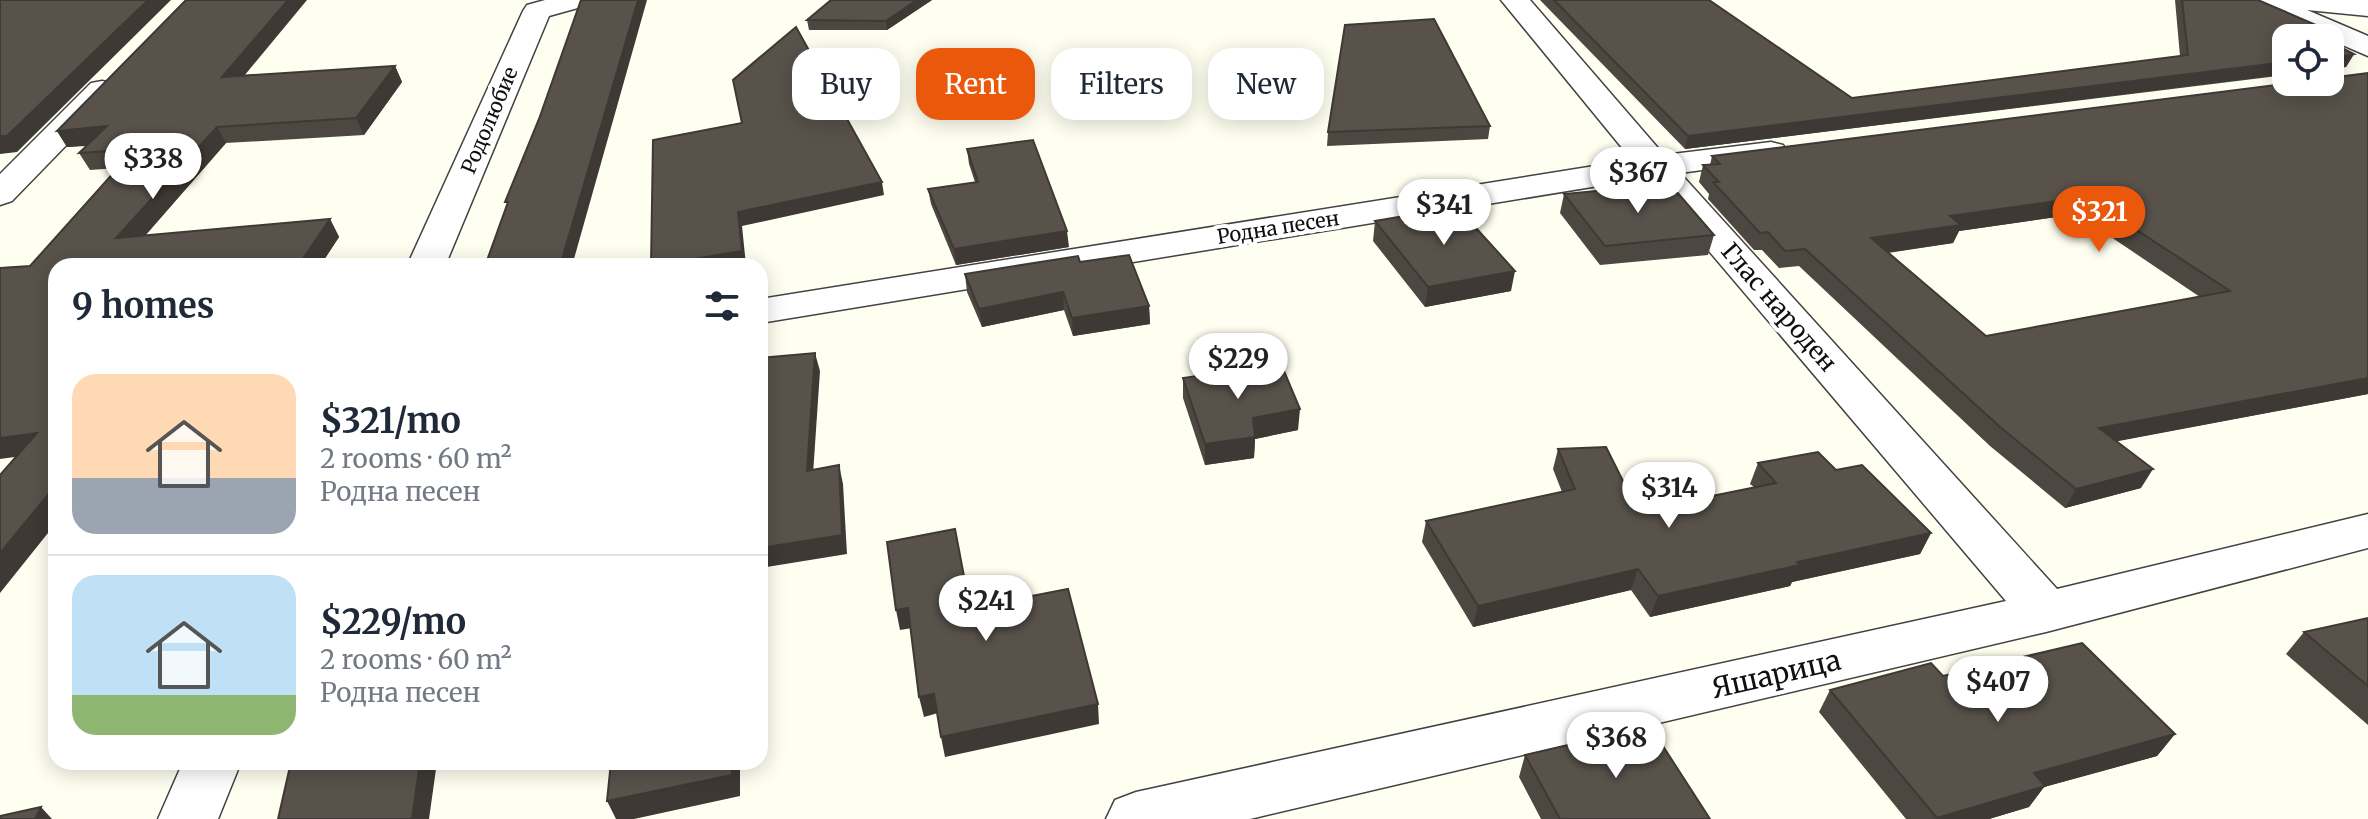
<!DOCTYPE html>
<meta charset="utf-8">
<style>
body{margin:0;font-family:Merriweather,serif;background:#f2f2f3;color:#1f2937;height:100vh;display:flex;flex-direction:column;font-size:30px;white-space:nowrap}
*{box-sizing:border-box;margin:0}
p{font-size:26px;color:#747a83}
.icon{flex:none;width:44px;height:44px;fill:none;stroke:currentColor;stroke-width:2;stroke-linecap:round;stroke-linejoin:round}
.map{position:relative;flex:1;overflow:hidden}
.sheet{position:absolute;left:48px;top:258px;width:720px;height:512px;display:flex;flex-direction:column;background:#fff;border-radius:24px;box-shadow:0 4px 20px #0003}
.sheet>*{flex:none}
.hud{position:absolute;left:792px;top:48px;width:760px;height:72px;display:flex;gap:16px}
.fabs{position:absolute;left:2272px;top:24px;display:grid;gap:16px}
.fabs a{display:grid;place-items:center;width:72px;height:72px;border-radius:16px;background:#fff;box-shadow:0 4px 20px #0003;font-size:40px}
.price{position:absolute;translate:-50% -68px;padding:0 18px;border-radius:28px;background:#fff;color:#222;font-size:26px;line-height:52px;filter:drop-shadow(0 2px 4px #0008)}
.price::after{content:'';position:absolute;left:50%;top:48px;width:24px;height:18px;margin-left:-12px;background:inherit;clip-path:polygon(0 0,100% 0,50% 100%)}
.price.active{background:#ea580c;color:#fff}
ul{padding:0;list-style:none}
li{display:flex;align-items:center;gap:24px;height:200px;padding:0 24px}
li+li{border-top:2px solid #e0e1e3}
li span{display:grid;place-items:center;flex:none;width:224px;height:160px;border-radius:24px;color:#555}
li>.icon{margin-inline-start:auto}
span .icon{width:96px;height:96px;fill:#fffc;stroke-width:1}
li b{font-size:34px}
h2{display:flex;justify-content:space-between;align-items:center;height:96px;padding:0 24px;font-size:34px}
.tag{padding:0 28px;border-radius:24px;background:#fff;box-shadow:0 4px 20px #0003;font-size:28px;line-height:72px}
.tag.active{background:#ea580c;color:#fff}
.map>svg:first-child{display:block}
</style>
<div class="map">
<svg width="2368" height="819" viewBox="0 0 2368 819">
<rect width="100%" height="100%" fill="#fffff1"/>
<g fill="none" stroke-linecap="round" stroke-linejoin="round">
<defs>
<path id="minor" d="M 545,0 L 589,0 L 585,6 L 549,16 L 445,266 L 407,266 L 523,11 L 527,5 Z
M 1501,0 L 1530,0 L 1664,155 L 1771,142 L 1783,145 L 1788,152 L 1783,159 L 1680,173 L 2057,589 L 2368,514 L 2368,548 L 2046,632 L 1250,819 L 1106,819 L 1115,800 L 1136,792 L 2006,601 L 1647,178 L 760,323 L 760,299 L 1632,160 Z
M 2248,0 L 2368,0 L 2368,16 L 2307,10 L 2368,36 L 2368,56 L 2252,6 Z
M 102,81 L 113,83 L 118,90 L 113,97 L 12,201 L 0,205 L 0,174 L 91,83 Z
M 183,762 L 241,762 L 218,819 L 158,819 Z"/>
</defs>
<use href="#minor" stroke="#424242" stroke-width="3"/>
<use href="#minor" fill="#fff" fill-rule="evenodd"/>
</g>
<path fill="#4c4740" fill-rule="evenodd" d="M 831,0 L 932,0 L 887,30 L 809,30 L 807,20 Z
M 1540,0 L 1709,0 L 1852,98 L 2180,56 L 2175,0 L 2258,0 L 2337,34 L 2332,43 L 2354,54 L 2346,67 L 2333,69 L 2330,74 L 2330,38 L 2286,38 L 2286,75 L 1685,149 Z
M 395,66 L 402,82 L 364,135 L 226,143 L 145,236 L 330,219 L 339,237 L 320,266 L 56,266 L 16,457 L 30,266 L 118,168 L 90,170 L 79,153 L 87,146 L 67,147 L 57,131 L 245,76 Z
M 2368,74 L 2368,394 L 2116,441 L 2141,488 L 2065,508 L 1990,446 L 1799,266 L 1779,268 L 1762,250 L 1754,250 L 1708,199 L 1709,194 L 1699,182 L 1703,165 L 1710,165 L 1712,156 ZM 2077,214 L 2200,297 L 1986,336 L 1888,253 L 1953,243 L 1959,231 Z
M 1490,126 L 1488,139 L 1327,146 L 1328,132 Z
M 967,149 L 1069,247 L 956,265 L 931,204 L 928,189 L 975,182 L 969,164 Z
M 1564,194 L 1714,235 L 1708,255 L 1600,265 L 1560,213 Z
M 1375,221 L 1511,291 L 1425,307 L 1373,241 Z
M 1080,262 L 1149,306 L 1150,324 L 1073,336 L 1064,310 L 982,327 L 967,292 L 965,274 Z
M 1183,378 L 1298,430 L 1255,439 L 1254,458 L 1205,465 L 1183,398 Z
M 1558,449 L 1638,511 L 1754,487 L 1750,484 L 1758,463 L 1931,533 L 1920,554 L 1792,582 L 1790,586 L 1650,617 L 1631,590 L 1473,627 L 1422,542 L 1426,521 L 1562,492 L 1553,469 Z
M 2368,618 L 2368,725 L 2286,654 L 2304,632 Z
M 1943,676 L 2175,734 L 2157,756 L 2044,787 L 2029,807 L 1989,819 L 1906,819 L 1819,712 L 1830,690 Z
M 1525,755 L 1710,819 L 1541,819 L 1519,777 Z"/>
<path fill="#3e3934" d="M 148,0 L 171,0 L 17,152 L 0,154 L 0,136 Z
M 288,0 L 307,0 L 230,93 L 222,77 Z
M 638,0 L 647,0 L 572,266 L 560,266 Z
M 917,0 L 932,0 L 887,30 L 886,21 Z
M 2337,34 L 2330,46 L 2330,38 L 2320,38 Z
M 2354,54 L 2346,67 L 2333,69 L 2335,66 L 2335,58 Z
M 2286,62 L 2286,74 L 1685,149 L 1688,136 Z
M 395,66 L 402,82 L 364,135 L 356,118 Z
M 107,126 L 117,143 L 67,147 L 57,131 Z
M 217,127 L 226,143 L 127,256 L 116,238 Z
M 882,182 L 884,195 L 742,226 L 746,265 L 739,266 L 651,266 L 738,212 Z
M 2086,197 L 2077,214 L 1959,231 L 1953,243 L 1864,256 L 1871,238 L 1950,216 Z
M 330,219 L 339,237 L 320,266 L 298,266 Z
M 1067,231 L 1069,247 L 956,265 L 954,249 Z
M 1515,271 L 1511,291 L 1425,307 L 1428,287 Z
M 1063,292 L 1064,310 L 982,327 L 979,309 Z
M 1149,306 L 1150,324 L 1073,336 L 1072,318 Z
M 815,353 L 820,371 L 812,489 L 807,471 Z
M 2368,378 L 2368,394 L 2087,447 L 2099,428 Z
M 1300,409 L 1298,430 L 1255,439 L 1254,458 L 1205,465 L 1205,444 L 1253,418 Z
M 37,433 L 51,452 L 0,459 L 0,438 Z
M 839,465 L 843,484 L 847,554 L 760,568 L 760,548 Z
M 2153,469 L 2141,488 L 2065,508 L 2076,489 Z
M 56,485 L 56,523 L 0,593 L 0,553 Z
M 1931,533 L 1920,554 L 1792,582 L 1790,586 L 1650,617 L 1658,596 L 1797,562 Z
M 1638,569 L 1631,590 L 1473,627 L 1478,606 Z
M 908,608 L 912,628 L 900,630 L 896,610 Z
M 934,694 L 938,713 L 924,717 L 919,697 Z
M 1098,704 L 1099,724 L 945,757 L 941,737 Z
M 2175,734 L 2157,756 L 2044,787 L 2029,807 L 1989,819 L 1936,819 L 2034,773 Z
M 420,762 L 437,762 L 429,819 L 412,819 Z
M 732,762 L 740,762 L 740,796 L 634,819 L 616,819 L 607,801 Z
M 41,807 L 52,819 L 35,819 Z"/>
<path fill="#58524b" stroke="#3e3934" stroke-width="2" fill-rule="evenodd" d="M 0,0 L 148,0 L 7,136 L 0,136 Z
M 186,0 L 288,0 L 222,77 L 395,66 L 356,118 L 217,127 L 116,238 L 330,219 L 298,266 L 56,266 L 56,485 L 0,553 L 0,475 L 37,433 L 0,438 L 0,268 L 30,266 L 135,149 L 79,153 L 107,126 L 57,131 Z
M 581,0 L 638,0 L 560,266 L 485,266 L 508,202 L 505,202 L 539,119 Z
M 831,0 L 917,0 L 886,21 L 807,20 Z
M 1554,0 L 1709,0 L 1852,98 L 2188,55 L 2182,0 L 2258,0 L 2337,34 L 2320,37 L 2322,38 L 2286,38 L 2286,62 L 1688,136 Z
M 1434,19 L 1490,126 L 1328,132 L 1345,25 Z
M 796,27 L 882,182 L 738,212 L 742,251 L 651,266 L 653,140 L 742,123 L 733,80 Z
M 2330,42 L 2354,54 L 2335,58 L 2335,66 L 2330,66 Z
M 2368,73 L 2368,378 L 2099,428 L 2153,469 L 2076,489 L 2000,427 L 1805,249 L 1785,251 L 1768,232 L 1760,233 L 1713,182 L 1719,182 L 1703,165 L 1720,164 L 1712,156 L 2300,82 L 2330,82 L 2330,78 ZM 2086,197 L 2230,291 L 1986,336 L 1871,238 L 1961,225 L 1950,216 Z
M 1033,140 L 1067,231 L 954,249 L 928,189 L 978,182 L 967,149 Z
M 1670,184 L 1714,235 L 1605,246 L 1564,194 Z
M 1457,207 L 1515,271 L 1428,287 L 1375,221 Z
M 1129,255 L 1149,306 L 1072,318 L 1063,292 L 979,309 L 965,274 L 1078,256 L 1080,262 Z
M 815,353 L 807,471 L 839,465 L 842,535 L 760,548 L 760,358 Z
M 1281,364 L 1300,409 L 1253,418 L 1255,437 L 1205,444 L 1183,378 Z
M 1606,447 L 1638,511 L 1776,483 L 1758,463 L 1818,452 L 1836,470 L 1862,465 L 1931,533 L 1797,562 L 1800,565 L 1658,596 L 1638,569 L 1478,606 L 1426,521 L 1575,489 L 1558,449 Z
M 955,529 L 970,608 L 1068,589 L 1098,704 L 941,737 L 934,694 L 919,697 L 908,608 L 896,610 L 887,542 Z
M 2368,618 L 2368,686 L 2304,632 Z
M 2082,643 L 2175,734 L 2034,773 L 2045,786 L 1937,818 L 1830,690 L 1931,663 L 1943,676 Z
M 1650,726 L 1710,819 L 1560,819 L 1525,755 Z
M 291,762 L 420,762 L 412,819 L 278,819 Z
M 611,762 L 732,762 L 732,775 L 607,801 Z
M 41,807 L 35,819 L 0,819 L 0,816 Z"/>
<g text-anchor="middle" dominant-baseline="central" stroke-width="8" stroke-linejoin="round" paint-order="stroke">
<g font-size="20" fill="#0f0f0f" stroke="#fff">
<text transform="translate(489 120) rotate(-67)">Родолюбие</text>
<text transform="translate(1278 227) rotate(-9)">Родна песен</text>
</g>
<g font-size="24" fill="#0f0f0f" stroke="#fff">
<text transform="translate(1779 307) rotate(49)">Глас народен</text>
</g>
<g font-size="28" fill="#0f0f0f" stroke="#fff">
<text transform="translate(1776 674) rotate(-13)">Яшарица</text>
</g>
</g>
</svg>
<div class="fabs">
<a><svg class="icon" aria-label="locate" viewBox="0 0 24 24"><circle cx="12" cy="12" r="6"/><path d="M12 2v4M12 18v4M2 12h4M18 12h4"/></svg></a>
</div>
<b class="price" style="left:153px;top:201px">$338</b>
<b class="price" style="left:1638px;top:215px">$367</b>
<b class="price" style="left:1444px;top:247px">$341</b>
<b class="price active" style="left:2099px;top:254px">$321</b>
<b class="price" style="left:1238px;top:401px">$229</b>
<b class="price" style="left:1669px;top:530px">$314</b>
<b class="price" style="left:986px;top:643px">$241</b>
<b class="price" style="left:1998px;top:724px">$407</b>
<b class="price" style="left:1616px;top:780px">$368</b>
<div class="hud">
<a class="tag">Buy</a>
<a class="tag active">Rent</a>
<a class="tag">Filters</a>
<a class="tag">New</a>
</div>
<section class="sheet">
<h2>9 homes<svg class="icon" aria-label="filters" viewBox="0 0 24 24"><path d="M4 7h16M4 17h16"/><circle cx="9" cy="7" r="2"/><circle cx="15" cy="17" r="2"/></svg></h2>
<ul>
<li><span style="background:linear-gradient(#ffd9b3 65%,#9aa5b1 0)"><svg class="icon" aria-label="home" viewBox="0 0 24 24"><path d="M3 11l9-7 9 7M6 9v11h12V9"/></svg></span><div><b>$321/mo</b><p>2 rooms · 60 m²</p><p>Родна песен</p></div></li>
<li><span style="background:linear-gradient(#bfe0f5 75%,#8fb573 0)"><svg class="icon" aria-label="home" viewBox="0 0 24 24"><path d="M3 11l9-7 9 7M6 9v11h12V9"/></svg></span><div><b>$229/mo</b><p>2 rooms · 60 m²</p><p>Родна песен</p></div></li>
</ul>
</section>
</div>
